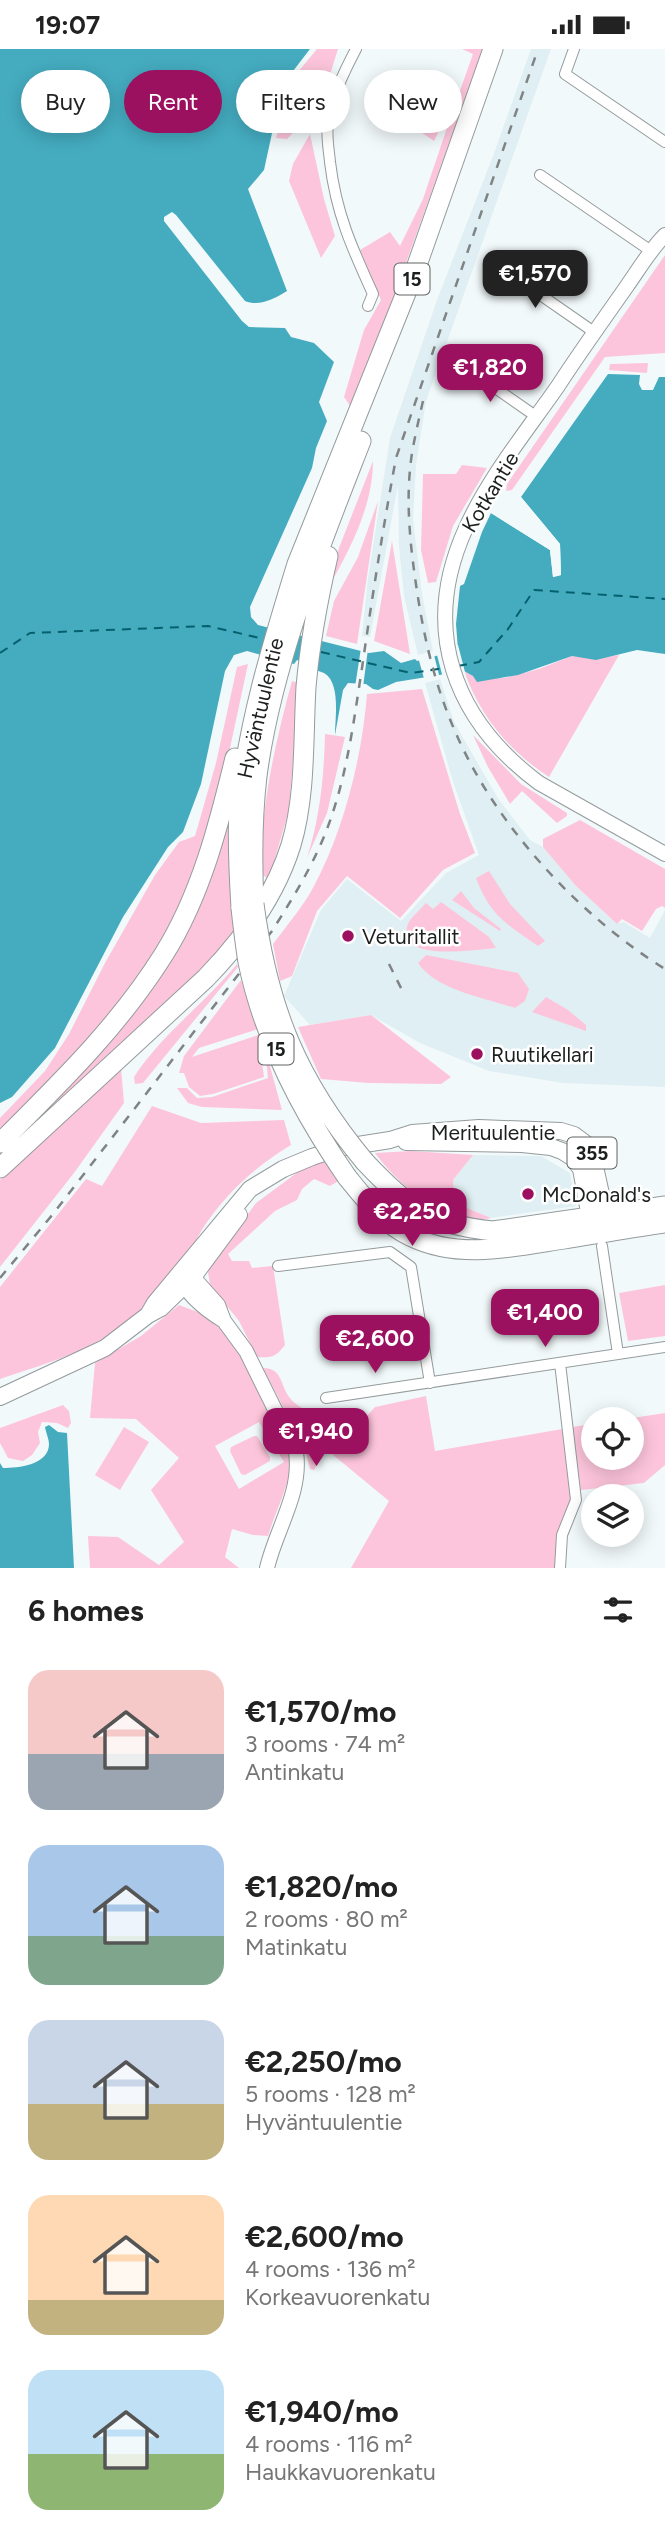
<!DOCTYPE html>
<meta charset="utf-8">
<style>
body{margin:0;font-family:Figtree,sans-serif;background:#f2f2f2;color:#222;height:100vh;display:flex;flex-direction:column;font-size:26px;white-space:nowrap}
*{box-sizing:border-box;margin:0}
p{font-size:23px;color:#767676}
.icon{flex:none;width:38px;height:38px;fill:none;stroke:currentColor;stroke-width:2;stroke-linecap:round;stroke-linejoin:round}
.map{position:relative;height:1519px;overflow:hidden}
.details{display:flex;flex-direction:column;background:#fff;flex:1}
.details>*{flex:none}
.banner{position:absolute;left:21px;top:21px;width:623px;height:63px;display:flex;gap:14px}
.tools{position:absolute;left:581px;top:1358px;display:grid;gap:14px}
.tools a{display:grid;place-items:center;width:63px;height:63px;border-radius:50%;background:#fff;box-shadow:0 4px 18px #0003;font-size:35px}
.price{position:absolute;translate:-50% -60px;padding:0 16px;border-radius:14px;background:#9c1060;color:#fff;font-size:23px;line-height:46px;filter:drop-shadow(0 2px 4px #0008)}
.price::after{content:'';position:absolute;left:50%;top:42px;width:21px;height:16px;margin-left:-10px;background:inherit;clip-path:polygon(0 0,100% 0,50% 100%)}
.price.current{background:#222;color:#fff}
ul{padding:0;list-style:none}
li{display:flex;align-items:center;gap:21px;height:175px;padding:0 28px}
li span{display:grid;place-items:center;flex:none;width:196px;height:140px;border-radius:21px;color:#555}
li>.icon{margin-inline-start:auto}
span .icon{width:84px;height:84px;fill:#fffc;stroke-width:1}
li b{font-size:30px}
h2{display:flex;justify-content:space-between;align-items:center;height:84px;padding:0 28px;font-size:30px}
.chip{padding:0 24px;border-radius:32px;background:#fff;box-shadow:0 4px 18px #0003;font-size:24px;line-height:63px}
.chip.current{background:#9c1060;color:#fff}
.status{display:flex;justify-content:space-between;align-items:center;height:49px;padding:0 35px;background:#fff;direction:ltr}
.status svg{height:19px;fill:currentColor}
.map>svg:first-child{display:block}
</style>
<div class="status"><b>19:07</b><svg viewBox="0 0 49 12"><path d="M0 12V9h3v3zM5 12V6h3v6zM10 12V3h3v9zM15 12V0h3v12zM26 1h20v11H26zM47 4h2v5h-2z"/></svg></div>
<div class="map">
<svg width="665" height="1519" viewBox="0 0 665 1519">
<rect width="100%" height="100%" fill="#f2f9fa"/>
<path fill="#e0eff3" d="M 531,0 L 551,0 L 426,352 L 416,416 L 413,470 L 422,545 L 433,602 L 418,606 L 404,547 L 399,497 L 398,436 L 370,588 L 362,587 L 368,529 L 390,389 L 437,251 L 493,107 Z
M 440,630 L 454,673 L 499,751 L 530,791 L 543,798 L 576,837 L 617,875 L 624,873 L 650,889 L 665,861 L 665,1038 L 563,1034 L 489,1022 L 420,994 L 371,966 L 310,976 L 284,947 L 321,861 L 347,830 L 401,872 L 446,824 L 479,806 L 453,733 L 425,634 Z
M 473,1106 L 541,1107 L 570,1124 L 576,1157 L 491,1169 L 455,1154 L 453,1131 Z"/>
<path fill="#fdc5db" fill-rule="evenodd" d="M 317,0 L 338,0 L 317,67 L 302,75 L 287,90 L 276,89 L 293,29 Z
M 462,0 L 483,0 L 353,361 L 344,348 L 364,281 L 381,251 L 360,201 L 390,183 L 400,197 L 423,150 L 449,73 L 446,67 L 434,92 L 409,75 L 415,70 L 428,74 L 440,51 L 456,53 L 473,5 Z
M 310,85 L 324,150 L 335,187 L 321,209 L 289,132 L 293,115 Z
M 665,206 L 665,304 L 605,308 L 512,441 L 506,442 L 507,435 Z
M 648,314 L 647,324 L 609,321 L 610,315 Z
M 373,412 C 373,458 349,502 327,541 L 339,499 Z
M 462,416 L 487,419 L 453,477 L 436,533 L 428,534 L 421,501 L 423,425 L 456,425 Z
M 378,452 L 357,595 L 326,587 L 334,552 L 358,508 Z
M 392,492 L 410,605 L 374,592 Z
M 619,606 L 549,728 C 509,702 480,667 464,622 L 473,627 L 504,629 L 539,620 L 572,607 L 600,609 Z
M 248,615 L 223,732 L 191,839 L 132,943 L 0,1087 L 0,1069 L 45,1022 L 69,985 L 105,914 L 155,826 L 179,793 L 195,787 L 216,714 L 237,618 Z
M 292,632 L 299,634 L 289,761 L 269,830 L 261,825 C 260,761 275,694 292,632 Z
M 422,640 L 460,765 L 475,804 L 443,821 L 400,869 L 347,827 L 317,862 L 292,927 L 280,932 L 273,895 C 287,876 303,858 314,837 C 344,781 362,708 367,645 Z
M 325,685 L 345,688 L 327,764 L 307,809 C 320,768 324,728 325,685 Z
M 473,686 L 521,735 L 567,764 L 567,767 L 557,774 L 522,742 L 510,755 L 488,718 Z
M 232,751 L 236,888 L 0,1112 L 0,1105 L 91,1015 L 147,944 Z
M 580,771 L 665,820 L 665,859 L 662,857 L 656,860 L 642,882 L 622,870 L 617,875 L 576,837 L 543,798 L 543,790 Z
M 489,822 L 510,855 L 545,892 L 538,897 C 506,874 491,868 476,829 Z
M 461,842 L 474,859 L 501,880 L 500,882 L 452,851 Z
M 441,853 L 489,888 L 496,899 C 480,900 393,915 408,875 C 411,868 421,860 426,854 L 433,860 Z
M 426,906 L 518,924 L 529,940 L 525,952 L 515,959 C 485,949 436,941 418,914 Z
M 237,915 L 238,918 L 143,1034 L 135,1035 L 134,1028 C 162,985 204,955 237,915 Z
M 241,931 L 258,980 L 199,999 L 192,1008 L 258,986 L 264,1028 L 213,1045 L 200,1047 L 189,1038 L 184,1024 L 179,1024 L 184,1007 Z
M 546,948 L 568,961 L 586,976 L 586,982 L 532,963 Z
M 371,966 L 451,1028 L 441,1035 L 369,1034 L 321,1030 L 298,978 Z
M 265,999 L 282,1061 L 202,1058 L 188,1054 L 177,1039 L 187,1039 L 197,1049 L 212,1048 L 268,1029 Z
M 121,1019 L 124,1054 L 74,1124 L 0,1218 L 0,1131 Z
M 152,1057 L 201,1074 L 284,1071 L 291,1096 C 256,1117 226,1144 203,1179 C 197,1188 194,1198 187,1207 C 170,1231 142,1263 118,1280 C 84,1304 39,1317 0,1330 L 0,1238 L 86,1130 L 102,1137 Z
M 411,1102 L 473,1106 L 453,1131 L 455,1154 L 491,1169 C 448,1179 398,1136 375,1104 Z
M 324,1112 L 340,1131 L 330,1137 L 314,1130 L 302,1140 L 297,1151 L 275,1162 L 228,1205 L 232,1212 L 249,1212 L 252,1219 L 273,1217 L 285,1296 C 276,1308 272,1309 257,1308 L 239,1272 L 210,1236 L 208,1223 L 215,1210 L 256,1154 L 302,1120 Z
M 665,1236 L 665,1287 L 628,1292 L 619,1244 Z
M 179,1256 L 211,1268 L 232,1291 L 292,1405 C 291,1435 276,1460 268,1487 L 253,1486 L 232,1480 L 225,1508 L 239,1519 L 90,1519 L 88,1487 L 118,1488 L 159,1516 L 184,1493 L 151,1441 L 179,1409 L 136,1370 L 90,1369 L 95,1314 L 141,1287 ZM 259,1373 L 284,1413 L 239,1440 L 215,1397 Z
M 263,1319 C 283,1319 280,1337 290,1349 C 294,1355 302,1358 307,1363 C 316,1370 328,1389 324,1402 C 323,1408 317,1415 314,1421 L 310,1420 L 305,1400 Z
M 426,1347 L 435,1402 L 568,1379 L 576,1451 L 560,1500 L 560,1519 L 351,1519 L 389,1452 L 332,1405 L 375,1358 Z
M 63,1356 L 69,1362 L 71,1374 L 68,1379 L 57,1374 L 42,1373 L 38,1383 L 40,1394 L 32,1406 L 23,1412 L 8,1409 L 0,1394 L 0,1379 Z
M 665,1364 L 665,1416 L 644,1434 L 581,1441 L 572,1378 L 593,1375 L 593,1409 L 632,1409 L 632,1370 L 626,1370 Z
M 124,1378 L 149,1393 L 120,1441 L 95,1426 Z
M 254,1387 L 257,1387 L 270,1408 L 270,1412 L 245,1426 L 241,1425 L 230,1402 L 231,1398 Z"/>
<path fill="#45acc0" d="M 0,0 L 310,0 L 290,26 L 279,59 L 274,62 L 269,72 L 274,75 L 264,121 L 248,140 L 287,242 C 274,250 259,258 245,252 L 176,166 L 172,163 L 164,168 L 164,172 L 242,272 L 249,278 L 285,279 L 291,288 L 314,294 L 334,313 L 319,353 L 327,372 L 316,399 L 312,419 L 250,558 L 251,568 L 258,576 L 369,604 L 384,602 L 401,614 L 415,610 L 417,612 L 458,601 L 456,575 L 460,537 L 464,535 L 482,483 L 491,464 L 550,501 L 553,528 L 561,526 L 560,495 L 521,448 L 608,325 L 640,326 L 639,335 L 642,341 L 653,341 L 659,328 L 665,328 L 665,605 L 637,601 L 596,611 L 572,607 L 518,626 L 477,633 L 473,627 L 464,622 L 396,633 L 378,641 L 373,640 L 366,635 L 348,634 L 343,641 L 335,686 C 335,669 341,634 324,624 C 317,621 308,619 301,617 L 303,613 L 297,611 L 294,615 L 247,602 L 234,606 L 225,622 L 201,735 L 183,783 L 168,798 L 123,868 L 55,999 L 12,1048 L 0,1054 Z
M 49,1376 L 58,1383 L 67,1384 L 74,1519 L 0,1519 L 0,1414 L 3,1419 C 18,1419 49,1416 49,1395 C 49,1390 46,1384 45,1378 Z"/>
<path fill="#f2f9fa" d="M 521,448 L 560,495 L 561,526 L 553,528 L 550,501 L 491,464 L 495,462 L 552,499 L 556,524 L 558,524 L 557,496 L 518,450 Z
M 454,596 L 458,596 L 466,627 L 443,629 L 436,602 Z
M 361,599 L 368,600 L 363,638 L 355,638 Z
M 433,602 L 440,630 L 425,633 L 418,608 Z"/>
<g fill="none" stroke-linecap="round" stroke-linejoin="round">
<path stroke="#05606e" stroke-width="2" stroke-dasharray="9 7" stroke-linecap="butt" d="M 321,603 L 411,624 L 445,619
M 0,604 L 30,584 L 208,577 L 264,590
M 458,617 L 479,613 L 508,580 L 534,541 L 665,550"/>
<defs>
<path id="street" d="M 356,0 C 344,23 331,49 328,75 C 326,88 329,101 330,113 C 336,164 352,199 373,245 L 368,257
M 574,0 L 565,25 L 665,93
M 540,126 L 651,202
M 493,213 L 594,283
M 462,316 L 537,368
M 602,1197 L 618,1305
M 278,1217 L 390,1203 L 411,1218 L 430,1334
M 326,1349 L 665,1298
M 560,1519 L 562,1486 L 576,1451 L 560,1314"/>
<path id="secondary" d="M 665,186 C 650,201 639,220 627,237 C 604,270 580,303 558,337 C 526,383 489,428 466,479 C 420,580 453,670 539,734 L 665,805
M 224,1272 C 206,1261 186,1246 179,1226 L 193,1228 L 218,1256 L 224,1272 L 246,1302 L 296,1403 C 302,1444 276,1480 267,1519"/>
<path id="primary" d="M 406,1093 L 522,1095 L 551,1098 L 562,1102 L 573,1109 L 581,1120 L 592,1179
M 148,1266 L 155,1254 L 250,1140 L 283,1120 L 312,1108 L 339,1099 L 390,1091 L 412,1084 L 479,1079 L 561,1082 L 574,1086 L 586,1095 L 592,1104 L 608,1177
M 0,1348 L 105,1299 L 148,1266 L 161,1259 L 193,1228 L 239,1166"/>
<path id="highway" d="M 254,855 C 252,812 252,770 257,727 C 272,614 320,497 361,392
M 241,859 C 239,826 237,794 239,762 C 247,677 272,596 297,515 L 416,219 L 493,0
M 0,1094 C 60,1034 119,977 164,905 C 201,846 219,775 235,709
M 365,1113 C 408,1158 430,1176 493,1182 L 665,1157
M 0,1119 L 206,929 C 243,891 275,847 291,796 C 306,746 303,689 306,638 C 310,593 318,550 328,507
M 347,1128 C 365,1150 383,1174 410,1187 C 458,1211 513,1198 564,1190 C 597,1185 631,1179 665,1174"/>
</defs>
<use href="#street" stroke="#959b9c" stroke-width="12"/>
<use href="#secondary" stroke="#959b9c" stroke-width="16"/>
<use href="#primary" stroke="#959b9c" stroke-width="18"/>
<use href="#highway" stroke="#959b9c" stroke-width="21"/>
<use href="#street" stroke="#fff" stroke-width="10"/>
<use href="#secondary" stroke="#fff" stroke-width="14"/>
<use href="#primary" stroke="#fff" stroke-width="16"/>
<use href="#highway" stroke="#fff" stroke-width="19"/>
<path stroke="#7f8384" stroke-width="2.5" stroke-dasharray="9 9" stroke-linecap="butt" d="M 423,352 C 419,369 415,387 412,404 C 405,450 410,496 417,542 C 424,589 435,636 454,680 C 494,775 578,866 665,920
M 389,915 L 402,941
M 0,1229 L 53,1165 L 272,882 C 291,852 309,823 323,790 C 346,735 353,677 362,619 C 372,549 383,479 396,409 L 538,0"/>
<defs>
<path id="highway-bridge" d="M 254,855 C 268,960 297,1031 365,1113
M 241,859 C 243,877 245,895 248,913 C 264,991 302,1063 347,1128"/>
</defs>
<use href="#highway-bridge" stroke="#959b9c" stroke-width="21" stroke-linecap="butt"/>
<use href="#highway-bridge" stroke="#fff" stroke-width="19"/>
</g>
<g fill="#9c1060" stroke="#fff" stroke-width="2.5">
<circle cx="348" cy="887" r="7"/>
<circle cx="477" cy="1005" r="7"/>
<circle cx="528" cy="1145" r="7"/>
</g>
<g text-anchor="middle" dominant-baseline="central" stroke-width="5" stroke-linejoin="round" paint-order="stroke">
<g fill="#fff" stroke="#616262" stroke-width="2">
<rect x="394.5" y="214.5" width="35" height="31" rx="5"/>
<rect x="258.5" y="984.5" width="35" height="31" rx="5"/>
<rect x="567.5" y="1088.5" width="49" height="31" rx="5"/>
</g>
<g font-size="19" font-weight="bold" fill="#1d1f1f">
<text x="412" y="230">15</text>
<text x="276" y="1000">15</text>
<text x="592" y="1104">355</text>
</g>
<g font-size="21" fill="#1d1f1f" stroke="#fff">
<text transform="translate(490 443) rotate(-59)">Kotkantie</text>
<text transform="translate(260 659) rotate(-77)">Hyväntuulentie</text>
<text x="493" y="1083">Merituulentie</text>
</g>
<g font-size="21" fill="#1d1f1f" stroke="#fff" text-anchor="start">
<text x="362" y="887">Veturitallit</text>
<text x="491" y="1005">Ruutikellari</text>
<text x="542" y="1145">McDonald's</text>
</g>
</g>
</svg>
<div class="tools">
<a><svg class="icon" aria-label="locate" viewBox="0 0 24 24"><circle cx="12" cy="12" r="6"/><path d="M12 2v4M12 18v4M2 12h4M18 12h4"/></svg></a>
<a><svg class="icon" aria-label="layers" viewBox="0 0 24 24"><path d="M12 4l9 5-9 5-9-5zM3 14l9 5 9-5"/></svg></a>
</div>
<b class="price current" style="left:535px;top:261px">€1,570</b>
<b class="price" style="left:490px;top:355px">€1,820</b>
<b class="price" style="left:412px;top:1199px">€2,250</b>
<b class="price" style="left:545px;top:1300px">€1,400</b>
<b class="price" style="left:375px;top:1326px">€2,600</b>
<b class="price" style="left:316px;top:1419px">€1,940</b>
<div class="banner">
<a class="chip">Buy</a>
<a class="chip current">Rent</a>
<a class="chip">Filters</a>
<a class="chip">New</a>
</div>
</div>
<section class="details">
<h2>6 homes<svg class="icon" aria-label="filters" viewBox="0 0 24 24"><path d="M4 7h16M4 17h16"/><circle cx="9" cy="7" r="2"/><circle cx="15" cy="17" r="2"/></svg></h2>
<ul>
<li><span style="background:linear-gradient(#f6c9c9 60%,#9aa5b1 0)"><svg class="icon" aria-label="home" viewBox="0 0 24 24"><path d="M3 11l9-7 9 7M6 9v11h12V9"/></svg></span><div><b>€1,570/mo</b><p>3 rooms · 74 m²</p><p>Antinkatu</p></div></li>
<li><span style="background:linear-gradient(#a9c7e8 65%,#7fa58c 0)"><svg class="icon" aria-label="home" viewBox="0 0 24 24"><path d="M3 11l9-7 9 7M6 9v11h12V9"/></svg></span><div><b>€1,820/mo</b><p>2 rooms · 80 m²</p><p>Matinkatu</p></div></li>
<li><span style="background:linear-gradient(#c9d6e8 60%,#c2b280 0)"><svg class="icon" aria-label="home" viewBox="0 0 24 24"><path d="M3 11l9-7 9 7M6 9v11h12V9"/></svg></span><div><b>€2,250/mo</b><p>5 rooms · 128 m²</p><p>Hyväntuulentie</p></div></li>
<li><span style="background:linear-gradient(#ffd9b3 75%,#c2b280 0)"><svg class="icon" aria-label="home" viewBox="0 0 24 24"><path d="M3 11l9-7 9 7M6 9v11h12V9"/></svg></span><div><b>€2,600/mo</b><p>4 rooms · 136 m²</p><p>Korkeavuorenkatu</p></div></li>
<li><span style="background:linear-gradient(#bfe0f5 60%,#8fb573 0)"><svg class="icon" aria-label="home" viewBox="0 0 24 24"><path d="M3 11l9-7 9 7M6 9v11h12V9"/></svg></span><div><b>€1,940/mo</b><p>4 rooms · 116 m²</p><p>Haukkavuorenkatu</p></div></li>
</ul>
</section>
